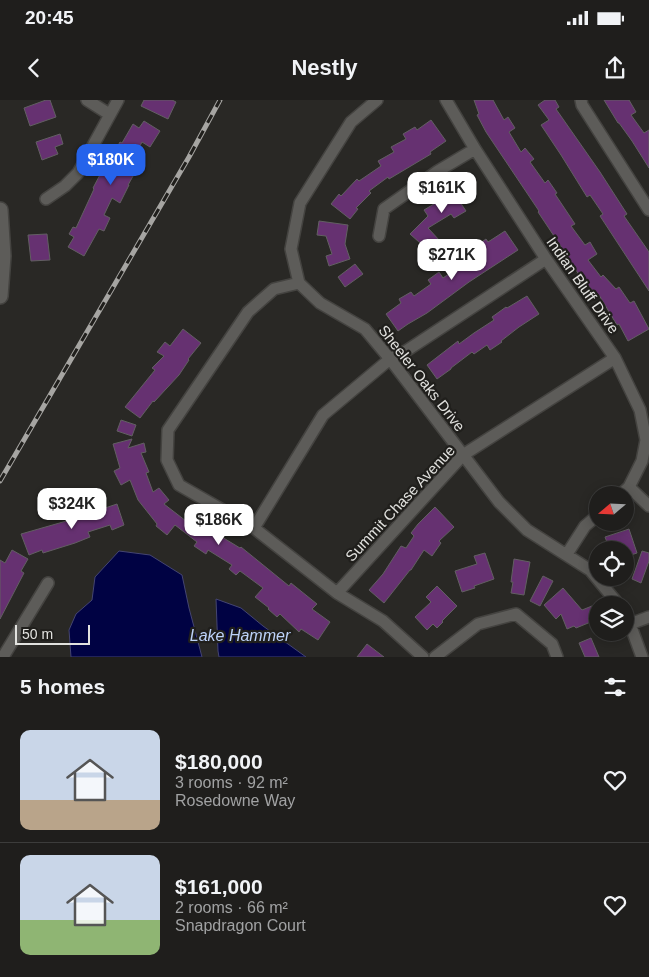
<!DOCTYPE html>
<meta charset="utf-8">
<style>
body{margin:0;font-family:Arial,sans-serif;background:#272725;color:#f1f3f6;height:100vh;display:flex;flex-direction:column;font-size:19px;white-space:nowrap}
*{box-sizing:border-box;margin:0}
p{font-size:16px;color:#a1a2a3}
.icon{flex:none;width:28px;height:28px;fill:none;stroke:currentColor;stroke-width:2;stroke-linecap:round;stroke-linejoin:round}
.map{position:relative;height:557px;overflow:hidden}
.panel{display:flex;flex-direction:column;background:#1f1e1c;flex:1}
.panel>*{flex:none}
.needle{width:32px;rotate:251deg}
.controls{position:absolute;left:589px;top:386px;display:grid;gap:10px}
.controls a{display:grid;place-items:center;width:45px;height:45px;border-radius:50%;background:#1f1e1c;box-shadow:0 2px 12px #0003,0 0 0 1px #3c3c3b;font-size:25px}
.scale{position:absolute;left:15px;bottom:12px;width:75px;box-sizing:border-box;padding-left:5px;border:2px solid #e2e2df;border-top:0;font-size:14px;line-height:18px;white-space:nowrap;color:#e2e2df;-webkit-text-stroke:4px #201f1c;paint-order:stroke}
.price{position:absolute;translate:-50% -42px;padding:0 11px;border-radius:10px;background:#fff;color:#222;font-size:16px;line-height:32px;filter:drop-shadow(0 1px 2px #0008)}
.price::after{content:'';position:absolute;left:50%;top:30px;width:15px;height:11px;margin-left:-8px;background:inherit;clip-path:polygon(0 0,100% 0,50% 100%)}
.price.active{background:#2563eb;color:#fff}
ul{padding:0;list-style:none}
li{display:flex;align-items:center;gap:15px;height:125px;padding:0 20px}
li+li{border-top:1px solid #3c3c3b}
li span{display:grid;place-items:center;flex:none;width:140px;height:100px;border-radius:10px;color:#555}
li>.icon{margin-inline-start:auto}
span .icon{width:60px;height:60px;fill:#fffc;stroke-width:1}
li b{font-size:21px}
h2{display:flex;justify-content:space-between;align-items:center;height:60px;padding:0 20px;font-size:21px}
.status{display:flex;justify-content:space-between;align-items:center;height:35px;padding:0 25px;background:#1f1e1c;direction:ltr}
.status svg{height:14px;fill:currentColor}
header{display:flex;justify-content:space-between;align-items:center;height:65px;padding:0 20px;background:#1f1e1c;font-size:22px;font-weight:700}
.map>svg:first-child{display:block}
</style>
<div class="status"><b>20:45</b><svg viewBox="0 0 49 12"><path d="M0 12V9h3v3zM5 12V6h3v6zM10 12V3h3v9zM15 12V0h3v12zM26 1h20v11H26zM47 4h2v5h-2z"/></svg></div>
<header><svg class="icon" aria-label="back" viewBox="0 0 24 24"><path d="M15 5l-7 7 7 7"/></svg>Nestly<svg class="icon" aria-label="share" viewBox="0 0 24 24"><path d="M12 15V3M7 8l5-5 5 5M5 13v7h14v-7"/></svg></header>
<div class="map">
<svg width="649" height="557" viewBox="0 0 649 557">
<rect width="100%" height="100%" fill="#292825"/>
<path fill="#000243" stroke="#444572" d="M 119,451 L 150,455 L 182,475 L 189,508 L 202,557 L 71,557 L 69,530 L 76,514 L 92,500 L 95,477 Z
M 216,499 L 241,508 L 263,526 L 306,557 L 219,557 L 218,551 Z"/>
<path fill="#663171" stroke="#625f62" d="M 46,0 L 50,0 L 56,17 L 30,26 L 24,8 Z
M 144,0 L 172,0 L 176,2 L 168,19 L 141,6 Z
M 474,0 L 493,0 L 504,20 L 508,17 L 515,28 L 509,32 L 521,52 L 525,48 L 534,59 L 530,62 L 545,83 L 548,80 L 557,93 L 555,94 L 575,124 L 571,126 L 585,145 L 590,142 L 597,154 L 588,160 L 601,177 L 603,175 L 616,189 L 619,187 L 630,203 L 634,201 L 649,229 L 628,241 L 619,224 L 617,225 L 599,195 L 598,197 L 586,183 L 584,184 L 577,173 L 578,173 L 567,157 L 568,157 L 538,112 L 539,111 L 486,32 L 477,15 L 479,14 Z
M 545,0 L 555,0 L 559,7 L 556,9 L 600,72 L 627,114 L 624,116 L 649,152 L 649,191 L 600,116 L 603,114 L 590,95 L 587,97 L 561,55 L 541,25 L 549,20 L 538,5 Z
M 604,0 L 629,0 L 636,12 L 631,15 L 644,33 L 649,30 L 649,68 L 632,41 L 619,23 L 618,23 Z
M 431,20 L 446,41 L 430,52 L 431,54 L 389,79 L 388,77 L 369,91 L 371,93 L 356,108 L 358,109 L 350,119 L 331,104 L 339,94 L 341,96 L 357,79 L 359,81 L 381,66 L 378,61 L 394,52 L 391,47 L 406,39 L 403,34 L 415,27 L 417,30 Z
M 144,21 L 160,31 L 150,47 L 142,42 L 134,57 L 141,62 L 128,85 L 129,85 L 120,103 L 112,98 L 104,115 L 110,118 L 104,131 L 99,129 L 84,156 L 68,147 L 74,137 L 69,134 L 73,127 L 76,128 L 94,89 L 93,88 L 102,71 L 103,72 L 120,42 L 122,43 L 133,24 L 139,28 Z
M 60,34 L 63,44 L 55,47 L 58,54 L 42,60 L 36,42 Z
M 467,78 L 475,91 L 460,102 L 466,111 L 454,118 L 451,114 L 428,128 L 440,141 L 429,151 L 410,134 L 428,116 L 424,110 L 460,88 L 457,85 Z
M 319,121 L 348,125 L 345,144 L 350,159 L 329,166 L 326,156 L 332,154 L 326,136 L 317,135 Z
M 505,131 L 518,150 L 469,182 L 427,213 L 408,224 L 398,231 L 386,214 L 401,203 L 399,199 L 411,192 L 414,196 L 431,184 L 428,180 L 439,172 L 443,178 L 462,165 L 460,161 L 478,150 L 476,146 L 486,139 L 488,142 Z
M 47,134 L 50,160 L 31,161 L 28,135 Z
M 355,164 L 363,174 L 345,187 L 338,177 Z
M 527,196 L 539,214 L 519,227 L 501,241 L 502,242 L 490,250 L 487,245 L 474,254 L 472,252 L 451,268 L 451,269 L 437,279 L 427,265 L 458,241 L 459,244 L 474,233 L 494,220 L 492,217 L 506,207 L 507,208 Z
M 183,229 L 201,243 L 188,259 L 189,260 L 179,275 L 154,302 L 153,301 L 140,318 L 125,307 L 155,270 L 152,268 L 164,256 L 157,252 L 165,242 L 170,246 Z
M 121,320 L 136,325 L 132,336 L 117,331 Z
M 132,339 L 128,348 L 144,343 L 146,352 L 141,353 L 149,372 L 146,373 L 153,392 L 159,388 L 169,400 L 164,404 L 186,421 L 193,413 L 219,432 L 217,434 L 240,448 L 241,447 L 289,486 L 291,483 L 317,504 L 312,509 L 330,522 L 318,540 L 301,529 L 299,532 L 280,514 L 277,517 L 268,509 L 269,508 L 255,497 L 263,488 L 240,471 L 236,475 L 229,469 L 232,465 L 208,450 L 206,454 L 194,446 L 197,442 L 175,425 L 167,435 L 156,426 L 157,424 L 138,400 L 130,380 L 121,385 L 114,371 L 120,368 L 113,344 Z
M 117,404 L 124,425 L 112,430 L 110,425 L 88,432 L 90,437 L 75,443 L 43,453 L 42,450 L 29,455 L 21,434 L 70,420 L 91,413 L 90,411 L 101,407 L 102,409 Z
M 435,407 L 454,427 L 439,441 L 441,443 L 432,456 L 424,450 L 411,470 L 410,470 L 384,503 L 369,490 L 383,474 L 401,446 L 406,448 L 414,436 L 411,433 L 418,424 Z
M 629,429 L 637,453 L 625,457 L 625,450 L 610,450 L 605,437 Z
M 12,450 L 28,459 L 21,471 L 24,473 L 0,519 L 0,460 L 5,463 Z
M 642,451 L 649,453 L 649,461 L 641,483 L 632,479 Z
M 485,453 L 494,479 L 474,486 L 475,488 L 462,492 L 455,471 L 477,464 L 474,456 Z
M 514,459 L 530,462 L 524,495 L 511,493 L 513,482 L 511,482 Z
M 543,476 L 553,481 L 540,506 L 530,501 Z
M 437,486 L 457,506 L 442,521 L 443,522 L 437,528 L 433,524 L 427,530 L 415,517 L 431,502 L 426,497 Z
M 563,488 L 582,510 L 592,506 L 598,519 L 576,528 L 574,526 L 567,529 L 561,514 L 556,519 L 544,505 Z
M 591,538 L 599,557 L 585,557 L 579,543 Z
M 367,544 L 384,557 L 357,557 Z"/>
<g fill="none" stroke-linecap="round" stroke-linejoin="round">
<defs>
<path id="street" d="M 87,0 L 109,14
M 377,0 L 351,22 L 300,103 L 291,149 L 299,183 L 320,203 L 365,229 L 390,259 L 499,402 L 527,430 L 590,470 L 619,505
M 446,0 L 475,49 L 546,159 L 615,258 L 640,310 L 646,340 L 642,361 L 629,387 L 620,395
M 581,0 L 582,5 L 649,110
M 46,99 L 65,86 L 78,73 L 118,0
M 379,136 L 384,109 L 438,71 L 475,49
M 299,183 L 274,189 L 248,212 L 168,330 L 167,360 L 179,385 L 254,428 L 337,493 L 383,521 L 423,557
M 629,387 L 649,406
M 254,428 L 323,315 L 390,259 L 406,251 L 546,159
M 567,454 L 585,426 L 598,415
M 337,493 L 463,355 L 615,258
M 625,515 L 630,524 L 642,557
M 630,524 L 649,517
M 3,557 L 48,483
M 435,557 L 478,524 L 516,514 L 552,544 L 557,557"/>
<path id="secondary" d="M 0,110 L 3,156 L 0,196"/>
</defs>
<use href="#street" stroke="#444340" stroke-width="14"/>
<use href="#secondary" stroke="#444340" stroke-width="18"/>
<use href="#street" stroke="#5d5c59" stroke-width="11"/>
<use href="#secondary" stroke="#5d5c59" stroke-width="15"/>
<defs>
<path id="rail" d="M 0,381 L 189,57 L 220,0"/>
</defs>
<use href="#rail" stroke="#a6a5a2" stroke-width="5"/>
<use href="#rail" stroke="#201f1c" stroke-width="3" stroke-dasharray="9" stroke-linecap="butt"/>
</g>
<g text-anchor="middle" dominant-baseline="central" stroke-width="4.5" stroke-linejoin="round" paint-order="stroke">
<g font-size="15" fill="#e2e2df" stroke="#201f1c">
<text transform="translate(583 185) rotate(55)">Indian Bluff Drive</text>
<text transform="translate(422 278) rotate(52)">Sheeler Oaks Drive</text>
<text transform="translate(400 403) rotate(-47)">Summit Chase Avenue</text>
</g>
<g font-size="16" font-style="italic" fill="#bdd2f9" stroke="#201f1c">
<text x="240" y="535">Lake Hammer</text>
</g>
</g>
</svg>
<div class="controls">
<a><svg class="needle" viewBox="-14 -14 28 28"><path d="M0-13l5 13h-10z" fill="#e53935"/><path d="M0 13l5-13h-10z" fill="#a1a2a3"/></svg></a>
<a><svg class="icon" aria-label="locate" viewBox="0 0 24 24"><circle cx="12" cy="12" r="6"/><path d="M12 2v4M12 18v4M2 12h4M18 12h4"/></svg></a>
<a><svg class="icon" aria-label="layers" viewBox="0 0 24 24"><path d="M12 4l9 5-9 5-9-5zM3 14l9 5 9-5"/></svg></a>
</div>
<div class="scale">50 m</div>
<b class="price active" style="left:111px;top:86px">$180K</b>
<b class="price" style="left:442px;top:114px">$161K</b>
<b class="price" style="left:452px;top:181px">$271K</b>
<b class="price" style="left:72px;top:430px">$324K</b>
<b class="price" style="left:219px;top:446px">$186K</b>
</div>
<section class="panel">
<h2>5 homes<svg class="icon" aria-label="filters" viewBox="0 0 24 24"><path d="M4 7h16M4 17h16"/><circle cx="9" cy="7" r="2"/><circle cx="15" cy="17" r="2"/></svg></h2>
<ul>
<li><span style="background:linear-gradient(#c9d6e8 70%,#b9a48a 0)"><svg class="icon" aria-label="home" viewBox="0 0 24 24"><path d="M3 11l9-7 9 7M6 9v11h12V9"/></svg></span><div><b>$180,000</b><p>3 rooms · 92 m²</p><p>Rosedowne Way</p></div><svg class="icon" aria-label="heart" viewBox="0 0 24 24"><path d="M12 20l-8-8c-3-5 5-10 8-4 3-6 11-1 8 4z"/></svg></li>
<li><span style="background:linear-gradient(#c9d6e8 65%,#8fb573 0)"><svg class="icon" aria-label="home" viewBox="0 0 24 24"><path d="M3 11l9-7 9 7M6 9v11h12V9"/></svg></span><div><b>$161,000</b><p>2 rooms · 66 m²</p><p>Snapdragon Court</p></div><svg class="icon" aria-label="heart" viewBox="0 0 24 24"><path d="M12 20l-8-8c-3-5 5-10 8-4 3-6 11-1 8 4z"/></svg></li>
</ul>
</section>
